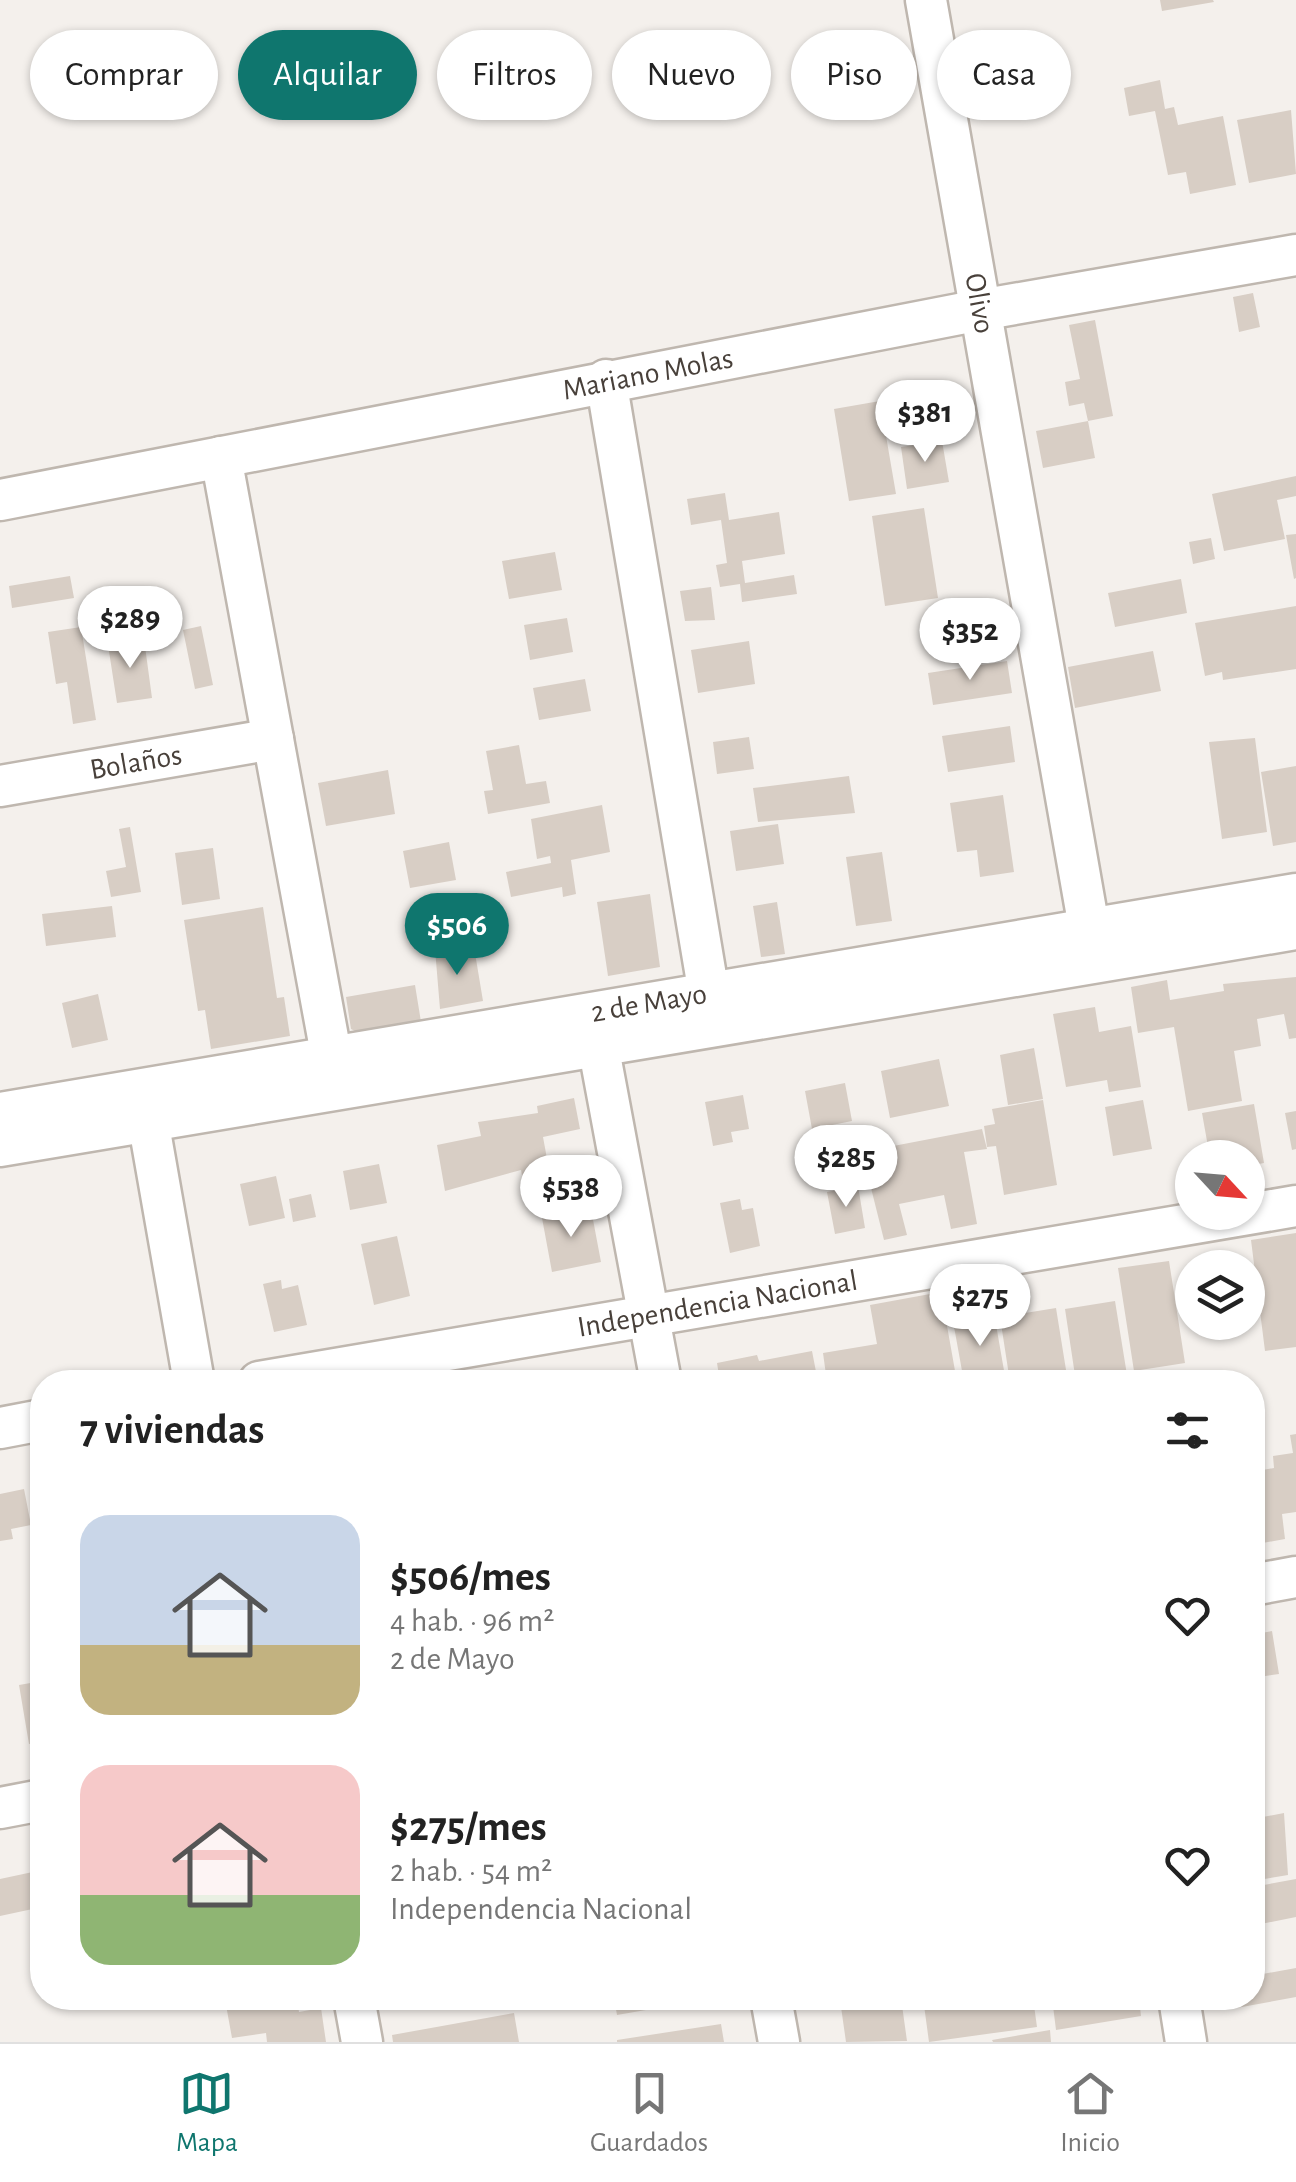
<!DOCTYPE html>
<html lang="es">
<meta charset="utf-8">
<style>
body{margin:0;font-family:"Alegreya Sans",sans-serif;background:#f6f6f6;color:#222;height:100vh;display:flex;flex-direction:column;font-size:38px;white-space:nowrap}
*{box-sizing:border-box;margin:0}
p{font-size:32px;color:#767676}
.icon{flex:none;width:55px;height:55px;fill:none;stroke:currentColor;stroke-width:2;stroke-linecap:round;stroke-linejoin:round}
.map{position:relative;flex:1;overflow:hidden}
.drawer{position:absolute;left:30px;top:1370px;width:1235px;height:640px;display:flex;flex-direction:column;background:#fff;border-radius:40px;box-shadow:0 2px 8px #0004}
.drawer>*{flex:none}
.guide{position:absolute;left:30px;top:30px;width:1238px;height:90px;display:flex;gap:20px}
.needle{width:65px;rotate:116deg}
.fabs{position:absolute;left:1175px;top:1140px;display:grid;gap:20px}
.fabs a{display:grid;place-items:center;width:90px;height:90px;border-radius:50%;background:#fff;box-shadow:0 2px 8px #0004;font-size:50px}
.price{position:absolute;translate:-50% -85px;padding:0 22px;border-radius:35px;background:#fff;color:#222;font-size:32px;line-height:65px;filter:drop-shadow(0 2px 5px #0008)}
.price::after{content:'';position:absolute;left:50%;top:60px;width:30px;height:22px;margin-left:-15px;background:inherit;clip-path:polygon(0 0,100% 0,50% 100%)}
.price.on{background:#0f766e;color:#fff}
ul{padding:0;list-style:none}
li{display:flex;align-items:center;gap:30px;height:250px;padding:0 50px}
li span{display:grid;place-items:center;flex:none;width:280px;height:200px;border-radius:30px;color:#555}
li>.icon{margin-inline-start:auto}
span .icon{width:120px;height:120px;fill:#fffc;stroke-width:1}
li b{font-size:42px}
h2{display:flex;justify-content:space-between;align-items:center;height:120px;padding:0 50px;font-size:42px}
.pill{padding:0 35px;border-radius:45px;background:#fff;box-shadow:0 2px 8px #0004;font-size:35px;line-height:90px}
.pill.on{background:#0f766e;color:#fff}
.tabs{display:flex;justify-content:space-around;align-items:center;height:140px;border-top:2px solid #e0e0e0;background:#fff;font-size:28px;color:#767676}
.tabs a{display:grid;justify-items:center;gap:5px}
.tabs .on{color:#0f766e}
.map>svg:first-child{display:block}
</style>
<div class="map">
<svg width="1296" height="2042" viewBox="0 0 1296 2042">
<rect width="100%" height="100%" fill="#f4f0ec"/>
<path fill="#d8cec5" d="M 1160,0 L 1213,0 L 1214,2 L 1162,11 Z
M 1160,80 L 1165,109 L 1174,107 L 1178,125 L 1223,116 L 1236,185 L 1190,194 L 1186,172 L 1168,175 L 1155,111 L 1129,116 L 1124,88 Z
M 1291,110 L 1296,174 L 1249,183 L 1237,120 Z
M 1253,293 L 1260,327 L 1239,332 L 1233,297 Z
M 1095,320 L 1113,416 L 1088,421 L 1084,403 L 1069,406 L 1065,382 L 1080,379 L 1069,325 Z
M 880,401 L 896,494 L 849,501 L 834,409 Z
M 1088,421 L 1095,458 L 1043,468 L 1036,431 Z
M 942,441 L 949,482 L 907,489 L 901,447 Z
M 1296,476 L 1296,496 L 1277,500 L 1285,539 L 1224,551 L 1212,494 Z
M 725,493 L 729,520 L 779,512 L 785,554 L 742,561 L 745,583 L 794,575 L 797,594 L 742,602 L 740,584 L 720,587 L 716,565 L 727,563 L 721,520 L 691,525 L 687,499 Z
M 924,508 L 938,598 L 885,606 L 872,516 Z
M 1296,534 L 1296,578 L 1294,579 L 1286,535 Z
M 1211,538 L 1215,559 L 1193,564 L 1189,542 Z
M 555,552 L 562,590 L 509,599 L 502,561 Z
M 70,576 L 74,598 L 12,608 L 9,586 Z
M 1181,579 L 1187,613 L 1115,627 L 1108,593 Z
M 711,587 L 715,620 L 685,621 L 680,591 Z
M 1296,606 L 1296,669 L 1223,680 L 1222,672 L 1205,676 L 1195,623 Z
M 567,618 L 573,652 L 530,660 L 524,625 Z
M 201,626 L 213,685 L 195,689 L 183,630 Z
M 81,627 L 96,720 L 73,724 L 67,682 L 56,684 L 48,632 Z
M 144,639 L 152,698 L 117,703 L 108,645 Z
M 749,641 L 755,684 L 698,693 L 691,650 Z
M 1153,651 L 1161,691 L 1075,708 L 1068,667 Z
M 1007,661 L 1012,693 L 933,705 L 928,673 Z
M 585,679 L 591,711 L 539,720 L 533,688 Z
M 1010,726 L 1015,762 L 948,772 L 942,736 Z
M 749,737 L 754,769 L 717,774 L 713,742 Z
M 1255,738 L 1267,832 L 1222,839 L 1209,742 Z
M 519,745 L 526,784 L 546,781 L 550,803 L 488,814 L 484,791 L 493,790 L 486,751 Z
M 1296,766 L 1296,842 L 1273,846 L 1261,772 Z
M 388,770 L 395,814 L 326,826 L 318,783 Z
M 849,776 L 855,813 L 758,822 L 753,788 Z
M 1003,795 L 1014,872 L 980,877 L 977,850 L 957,852 L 950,803 Z
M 602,805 L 610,852 L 571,860 L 576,894 L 563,897 L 562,887 L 511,897 L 506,872 L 551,863 L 550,856 L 537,859 L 531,819 Z
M 778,824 L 784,864 L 736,871 L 730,831 Z
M 130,827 L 141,892 L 111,897 L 106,871 L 126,867 L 119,829 Z
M 449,842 L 456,880 L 410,888 L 403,851 Z
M 213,848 L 220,899 L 182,905 L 175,853 Z
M 882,852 L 892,921 L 856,926 L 846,857 Z
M 650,894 L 660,967 L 608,976 L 597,902 Z
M 777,902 L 785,954 L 761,957 L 753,906 Z
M 112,906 L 116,937 L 46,946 L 42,914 Z
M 263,907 L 277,998 L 284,997 L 290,1036 L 211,1049 L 205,1010 L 198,1011 L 184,920 Z
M 457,946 L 459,956 L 475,953 L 483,1001 L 440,1009 L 435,949 Z
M 1296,977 L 1296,1038 L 1289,1039 L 1284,1014 L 1257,1019 L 1261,1046 L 1234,1051 L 1242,1101 L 1188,1111 L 1174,1027 L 1138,1033 L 1131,987 L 1167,980 L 1170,1000 L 1224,991 L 1223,984 Z
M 415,985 L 422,1028 L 359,1033 L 351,1029 L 346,997 Z
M 98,994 L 108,1040 L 72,1048 L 62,1003 Z
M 1095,1007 L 1099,1032 L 1131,1026 L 1141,1087 L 1109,1092 L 1107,1080 L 1066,1087 L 1053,1014 Z
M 1034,1048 L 1043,1099 L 1008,1105 L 1000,1055 Z
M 939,1059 L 949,1106 L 890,1118 L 881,1071 Z
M 845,1083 L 852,1121 L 812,1129 L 805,1091 Z
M 743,1095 L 749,1129 L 731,1132 L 733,1142 L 713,1146 L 705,1102 Z
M 574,1098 L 580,1129 L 543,1137 L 550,1175 L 523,1181 L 521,1170 L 445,1191 L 437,1145 L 481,1136 L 478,1122 L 538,1113 L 537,1106 Z
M 1043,1100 L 1057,1185 L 1004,1195 L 996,1146 L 987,1147 L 984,1126 L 995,1124 L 992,1109 Z
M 1143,1100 L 1152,1149 L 1113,1156 L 1105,1107 Z
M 1254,1104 L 1264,1163 L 1248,1166 L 1248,1158 L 1210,1158 L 1202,1113 Z
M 1296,1111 L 1296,1149 L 1292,1150 L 1285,1113 Z
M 982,1129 L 987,1149 L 964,1152 L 977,1224 L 951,1229 L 944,1195 L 899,1204 L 907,1235 L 884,1240 L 862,1152 Z
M 379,1164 L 387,1203 L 350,1210 L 343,1171 Z
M 276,1176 L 285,1218 L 249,1226 L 240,1184 Z
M 858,1186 L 865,1228 L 835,1234 L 827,1192 Z
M 311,1194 L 316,1217 L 293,1222 L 289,1199 Z
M 740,1199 L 742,1210 L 753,1208 L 760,1246 L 730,1253 L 720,1203 Z
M 591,1209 L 601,1262 L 552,1272 L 542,1218 Z
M 1296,1233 L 1296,1347 L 1265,1351 L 1251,1240 Z
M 397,1236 L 410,1296 L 374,1305 L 361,1244 Z
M 1169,1261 L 1185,1363 L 1134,1371 L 1118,1268 Z
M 281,1280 L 282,1289 L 298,1285 L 307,1325 L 274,1332 L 263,1284 Z
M 941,1292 L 957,1382 L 827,1382 L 823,1353 L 877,1344 L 870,1305 Z
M 1115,1301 L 1127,1375 L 1076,1382 L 1065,1309 Z
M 1056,1308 L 1067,1376 L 1010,1382 L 1000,1317 Z
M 994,1313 L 1006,1382 L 964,1382 L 953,1321 Z
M 1201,1322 L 1244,1322 L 1245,1328 L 1202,1335 Z
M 812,1351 L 818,1382 L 720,1382 L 717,1363 L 757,1355 L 759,1361 Z
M 1296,1434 L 1296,1512 L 1282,1514 L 1285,1539 L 1252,1545 L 1252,1472 L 1274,1468 L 1273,1456 L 1293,1453 L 1290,1435 Z
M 24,1489 L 31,1525 L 11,1529 L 13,1539 L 0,1541 L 0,1494 Z
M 1272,1631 L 1279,1674 L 1252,1678 L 1252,1635 Z
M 42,1681 L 42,1742 L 29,1744 L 19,1685 Z
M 1284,1813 L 1288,1875 L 1252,1881 L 1252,1819 Z
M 42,1870 L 42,1907 L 0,1916 L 0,1879 Z
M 1296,1879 L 1296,1917 L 1261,1924 L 1253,1887 Z
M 1296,1968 L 1296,1997 L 1231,2009 L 1229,1998 L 1252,1998 L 1252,1976 Z
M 274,1998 L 297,1998 L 299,2012 L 321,2008 L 326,2042 L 267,2042 L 266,2033 L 232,2038 L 226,2005 Z
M 614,1998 L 667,1998 L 669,2006 L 617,2015 Z
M 901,1998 L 907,2041 L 846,2042 L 841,2007 Z
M 923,1998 L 1033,1998 L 1037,2027 L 929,2042 Z
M 1052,1998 L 1139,1998 L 1141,2016 L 1056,2030 Z
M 514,2013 L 519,2042 L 393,2042 L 392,2035 Z
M 721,2024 L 724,2042 L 617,2042 L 617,2040 Z
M 1050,2030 L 1051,2042 L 993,2042 L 992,2040 Z"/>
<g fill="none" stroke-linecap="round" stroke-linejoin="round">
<defs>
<g id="street">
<path id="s1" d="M 926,0 L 1094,956"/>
<path d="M 606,380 L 713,1018"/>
<path d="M 221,457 L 336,1081"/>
<path id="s2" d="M 0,500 L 980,310 L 1296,255"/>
<path id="s3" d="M 0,786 L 273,739"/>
<path d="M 594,1023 L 661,1382"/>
<path d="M 144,1097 L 194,1382"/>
<path id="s4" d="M 0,1113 L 1296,894"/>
<path d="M 0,1146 L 1296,929"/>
<path id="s5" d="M 259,1382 L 1296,1206"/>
<path d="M 0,1428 L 42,1420"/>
<path d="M 1252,1585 L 1296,1577"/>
<path d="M 0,1808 L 42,1800"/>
<path d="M 354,1998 L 362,2042"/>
<path d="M 771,1998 L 779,2042"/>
<path d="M 1179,1998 L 1186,2042"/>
</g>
</defs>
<use href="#street" stroke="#bfb7af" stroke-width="45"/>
<use href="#street" stroke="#fff" stroke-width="40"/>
</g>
<g text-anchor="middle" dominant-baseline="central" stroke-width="8" stroke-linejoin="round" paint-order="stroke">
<g font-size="30" fill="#48403a" stroke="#fff">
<text stroke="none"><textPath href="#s1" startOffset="308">Olivo</textPath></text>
<text stroke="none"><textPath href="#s2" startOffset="660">Mariano Molas</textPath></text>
<text stroke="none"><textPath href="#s3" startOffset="138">Bolaños</textPath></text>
<text stroke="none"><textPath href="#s4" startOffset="658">2 de Mayo</textPath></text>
<text stroke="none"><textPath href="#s5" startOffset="465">Independencia Nacional</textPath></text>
</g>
</g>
</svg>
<div class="fabs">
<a><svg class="needle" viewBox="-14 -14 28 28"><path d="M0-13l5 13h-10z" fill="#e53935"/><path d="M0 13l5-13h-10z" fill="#767676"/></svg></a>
<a><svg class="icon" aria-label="layers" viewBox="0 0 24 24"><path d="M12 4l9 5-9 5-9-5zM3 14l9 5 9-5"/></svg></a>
</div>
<b class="price" style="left:925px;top:465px">$381</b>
<b class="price" style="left:130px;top:671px">$289</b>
<b class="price" style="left:970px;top:683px">$352</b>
<b class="price on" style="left:457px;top:978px">$506</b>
<b class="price" style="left:846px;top:1210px">$285</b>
<b class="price" style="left:571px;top:1240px">$538</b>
<b class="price" style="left:980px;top:1349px">$275</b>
<div class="guide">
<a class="pill">Comprar</a>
<a class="pill on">Alquilar</a>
<a class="pill">Filtros</a>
<a class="pill">Nuevo</a>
<a class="pill">Piso</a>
<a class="pill">Casa</a>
</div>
<section class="drawer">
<h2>7 viviendas<svg class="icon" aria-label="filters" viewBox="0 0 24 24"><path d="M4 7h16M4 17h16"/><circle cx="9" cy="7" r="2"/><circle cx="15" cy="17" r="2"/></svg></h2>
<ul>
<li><span style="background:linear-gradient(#c9d6e8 65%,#c2b280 0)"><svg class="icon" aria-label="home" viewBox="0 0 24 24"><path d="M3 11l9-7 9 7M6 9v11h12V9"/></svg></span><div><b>$506/mes</b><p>4 hab. · 96 m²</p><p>2 de Mayo</p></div><svg class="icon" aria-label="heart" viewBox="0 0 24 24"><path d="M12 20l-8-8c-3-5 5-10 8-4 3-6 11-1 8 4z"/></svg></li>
<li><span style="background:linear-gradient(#f6c9c9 65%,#8fb573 0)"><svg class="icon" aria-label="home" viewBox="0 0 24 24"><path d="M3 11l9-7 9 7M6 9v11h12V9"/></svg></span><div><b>$275/mes</b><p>2 hab. · 54 m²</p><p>Independencia Nacional</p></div><svg class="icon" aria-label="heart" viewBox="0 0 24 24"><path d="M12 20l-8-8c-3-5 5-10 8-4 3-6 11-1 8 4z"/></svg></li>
</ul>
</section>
</div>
<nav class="tabs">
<a class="on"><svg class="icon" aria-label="map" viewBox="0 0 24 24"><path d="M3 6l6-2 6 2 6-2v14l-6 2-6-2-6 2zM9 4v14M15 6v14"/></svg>Mapa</a>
<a><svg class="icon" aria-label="saved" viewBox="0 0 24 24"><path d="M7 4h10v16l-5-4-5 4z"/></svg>Guardados</a>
<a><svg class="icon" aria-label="home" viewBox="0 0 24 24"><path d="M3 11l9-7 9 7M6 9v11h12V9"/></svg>Inicio</a>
</nav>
